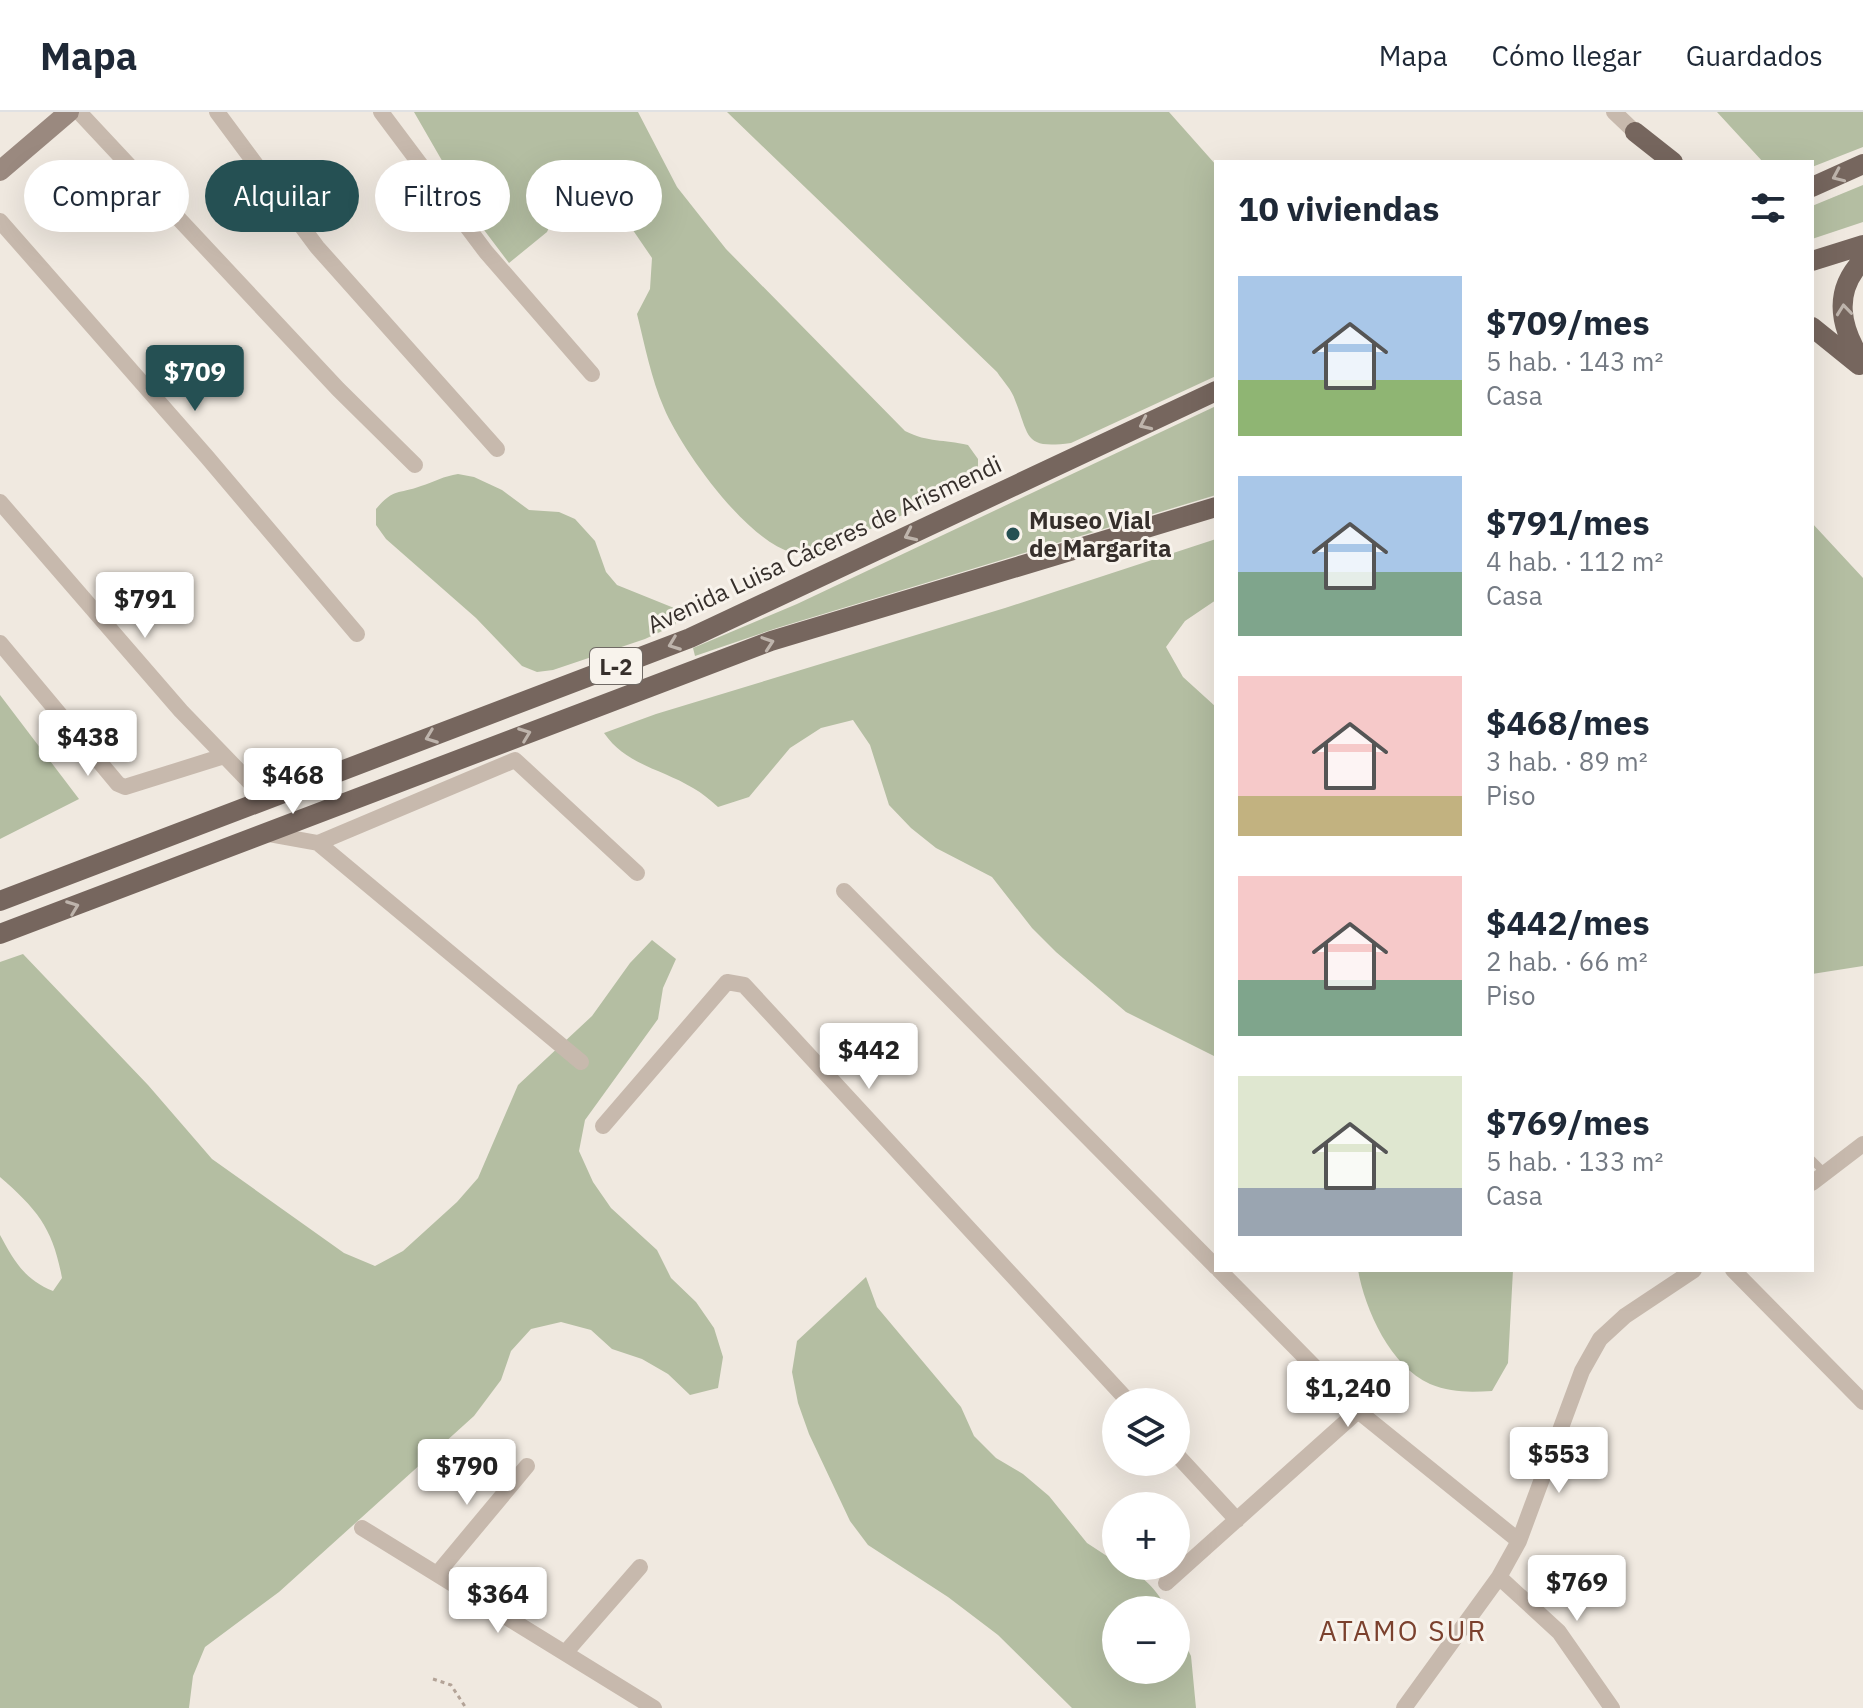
<!DOCTYPE html>
<html lang="es">
<meta charset="utf-8">
<style>
body{margin:0;font-family:"IBM Plex Sans",sans-serif;background:#f2f2f3;color:#1f2937;height:100vh;display:flex;flex-direction:column;font-size:30px;white-space:nowrap}
*{box-sizing:border-box;margin:0}
p{font-size:26px;color:#747a83}
.icon{flex:none;width:44px;height:44px;fill:none;stroke:currentColor;stroke-width:2;stroke-linecap:round;stroke-linejoin:round}
.map{position:relative;flex:1;overflow:hidden}
.sheet{position:absolute;left:1214px;top:48px;width:600px;height:1112px;display:flex;flex-direction:column;background:#fff;border-radius:0px;box-shadow:0 8px 32px #0002}
.sheet>*{flex:none}
.hud{position:absolute;left:24px;top:48px;width:760px;height:72px;display:flex;gap:16px}
.tools{position:absolute;left:1102px;top:1276px;display:grid;gap:16px}
.tools a{display:grid;place-items:center;width:88px;height:88px;border-radius:50%;background:#fff;box-shadow:0 8px 32px #0002;font-size:40px}
.price{position:absolute;translate:-50% -68px;padding:0 18px;border-radius:8px;background:#fff;color:#222;font-size:26px;line-height:52px;filter:drop-shadow(0 2px 4px #0008)}
.price::after{content:'';position:absolute;left:50%;top:48px;width:24px;height:18px;margin-left:-12px;background:inherit;clip-path:polygon(0 0,100% 0,50% 100%)}
.price.active{background:#255053;color:#fff}
ul{padding:0;list-style:none}
li{display:flex;align-items:center;gap:24px;height:200px;padding:0 24px}
li span{display:grid;place-items:center;flex:none;width:224px;height:160px;border-radius:0px;color:#555}
li>.icon{margin-inline-start:auto}
span .icon{width:96px;height:96px;fill:#fffc;stroke-width:1}
li b{font-size:34px}
h2{display:flex;justify-content:space-between;align-items:center;height:96px;padding:0 24px;font-size:34px}
.pill{padding:0 28px;border-radius:36px;background:#fff;box-shadow:0 8px 32px #0002;font-size:28px;line-height:72px}
.pill.active{background:#255053;color:#fff}
header{display:flex;align-items:center;gap:48px;box-sizing:border-box;height:112px;padding:0 40px;background:#fff;border-bottom:2px solid #e0e1e3}
header strong{font-size:38px}
nav{display:flex;gap:44px;margin-inline-start:auto;font-size:28px}
.map>svg:first-child{display:block}
</style>
<header>
<strong>Mapa</strong>
<nav><a>Mapa</a><a>Cómo llegar</a><a>Guardados</a></nav>
</header>
<div class="map">
<svg width="1863" height="1596" viewBox="0 0 1863 1596">
<rect width="100%" height="100%" fill="#f0e9e0"/>
<path fill="#b4bea2" d="M 414,0 L 638,0 L 677,75 L 726,137 L 905,319 C 929,331 943,327 968,333 L 978,347 L 978,363 L 965,376 L 815,441 C 808,441 798,442 791,440 C 747,429 681,337 664,296 C 651,266 645,234 637,202 L 650,177 L 652,146 L 613,89 L 589,73 L 575,73 L 561,89 L 547,120 L 509,151 L 475,106 Z
M 727,0 L 1169,0 L 1216,53 L 1216,264 L 1071,331 C 1024,337 1030,326 1015,288 C 1012,278 1003,269 997,260 Z
M 1717,0 L 1863,0 L 1863,35 L 1812,55 L 1812,50 L 1763,50 Z
M 1863,73 L 1863,110 L 1812,127 L 1812,94 Z
M 1216,294 L 1216,383 L 777,516 L 695,544 L 693,536 L 797,492 Z
M 458,362 L 474,365 L 502,378 L 529,398 L 559,400 L 575,407 L 595,429 L 606,460 L 617,473 L 679,498 L 675,513 L 645,527 L 553,558 L 537,560 L 522,554 L 476,506 L 386,427 L 376,413 L 376,397 C 395,375 397,383 421,374 C 434,370 444,364 458,362 Z
M 1812,411 L 1863,466 L 1863,854 L 1812,862 Z
M 1216,427 L 1216,488 L 1185,509 L 1166,535 L 1183,565 L 1216,595 L 1216,945 L 1126,900 L 1056,840 L 1032,816 L 992,765 L 936,736 L 911,716 L 889,693 L 870,633 L 853,608 L 821,616 L 790,636 L 749,685 L 718,695 C 710,688 702,681 693,676 C 662,657 626,653 604,621 L 656,602 L 1005,496 Z
M 0,583 L 79,687 L 0,727 Z
M 652,828 L 676,847 L 663,876 L 658,907 L 585,1008 L 579,1039 L 593,1070 L 611,1096 L 657,1138 L 671,1166 L 696,1190 L 714,1216 L 723,1245 L 718,1276 L 690,1283 L 668,1262 L 642,1247 L 612,1237 L 591,1218 L 561,1210 L 531,1217 L 511,1239 L 501,1268 L 474,1304 L 279,1480 L 205,1535 L 193,1564 L 189,1596 L 0,1596 L 0,1123 C 14,1149 25,1168 53,1179 L 62,1166 C 53,1117 38,1098 0,1065 L 0,850 L 23,842 L 148,973 L 212,1047 L 344,1141 L 375,1154 L 403,1139 L 457,1090 L 478,1066 L 518,973 L 592,904 L 630,851 Z
M 1358,1158 L 1513,1158 L 1508,1251 L 1492,1279 C 1471,1280 1451,1281 1430,1272 C 1391,1255 1365,1198 1358,1158 Z
M 866,1165 L 877,1195 L 961,1295 L 974,1324 L 996,1346 L 1023,1362 L 1049,1384 L 1087,1431 L 1116,1450 L 1116,1454 C 1137,1454 1159,1481 1168,1498 L 1116,1498 L 1116,1558 L 1176,1558 L 1176,1514 L 1191,1544 L 1196,1596 L 1072,1596 L 998,1523 L 948,1485 L 868,1433 L 850,1409 L 809,1322 L 798,1291 L 792,1260 L 797,1229 Z"/>
<g fill="none" stroke-linecap="round" stroke-linejoin="round">
<path stroke="#b3a397" stroke-width="3" stroke-dasharray="4 4" stroke-linecap="butt" d="M 433,1567 L 451,1573 L 466,1596"/>
<path stroke="#c7b9ad" stroke-width="8" d="M 1812,1048 L 1825,1061"/>
<path stroke="#c7b9ad" stroke-width="16" d="M 79,0 L 338,277 L 415,353
M 217,0 L 317,135 L 497,337
M 381,0 L 486,140 L 592,262
M 1614,0 L 1635,20
M 0,109 L 207,345 L 357,522
M 0,390 L 181,599 L 267,688
M 0,531 L 118,672 L 125,675 L 224,644
M 268,722 L 318,731
M 844,779 L 1216,1155
M 581,950 L 318,731 L 515,648 L 637,761
M 603,1014 L 727,870 L 744,873 L 1129,1290
M 1812,1071 L 1863,1032
M 1219,1158 L 1358,1299 L 1519,1429
M 1733,1158 L 1863,1290
M 1176,1342 L 1237,1408
M 362,1416 L 654,1596
M 437,1462 L 527,1354
M 1499,1465 L 1559,1520 L 1612,1596
M 1166,1471 L 1358,1299
M 565,1541 L 640,1455
M 1404,1596 L 1499,1465 L 1519,1429 L 1582,1259 L 1600,1227 L 1625,1204 L 1694,1158"/>
<path stroke="#9a897f" stroke-width="20" d="M 0,59 L 69,0"/>
<path stroke="#76665e" stroke-width="20" d="M 1635,20 L 1673,50
M 1812,75 L 1863,52
M 1863,148 C 1832,180 1840,216 1863,251
M 1812,149 L 1863,133
M 1812,215 L 1859,253
M 0,789 L 690,526 L 1216,279
M 0,822 L 771,529 L 1216,395"/>
</g>
<defs><path id="oneway-chevron" d="M-2-3.5L2.5 0L-2 3.5" fill="none" stroke-width="1.6" stroke-linecap="round" stroke-linejoin="round" transform="scale(2)"/></defs>
<g stroke="#beb4ac">
<use href="#oneway-chevron" transform="translate(1838 64) rotate(156)"/>
<use href="#oneway-chevron" transform="translate(1844 198) rotate(-96)"/>
<use href="#oneway-chevron" transform="translate(1145 312) rotate(155)"/>
<use href="#oneway-chevron" transform="translate(910 423) rotate(155)"/>
<use href="#oneway-chevron" transform="translate(768 531) rotate(-19)"/>
<use href="#oneway-chevron" transform="translate(674 532) rotate(159)"/>
<use href="#oneway-chevron" transform="translate(525 622) rotate(-21)"/>
<use href="#oneway-chevron" transform="translate(431 625) rotate(159)"/>
<use href="#oneway-chevron" transform="translate(73 795) rotate(-21)"/>
</g>
<circle fill="#255053" stroke="#f8f3ec" stroke-width="3" cx="1013" cy="422" r="8"/>
<g text-anchor="middle" dominant-baseline="central" stroke-width="6" stroke-linejoin="round" paint-order="stroke">
<rect fill="#f8f3ec" stroke="#706a65" stroke-width="2" x="590" y="536" width="52" height="36" rx="6"/>
<g font-size="22" font-weight="bold" fill="#362f2b">
<text x="616" y="554">L-2</text>
</g>
<g font-size="24" font-weight="bold" fill="#362f2b" stroke="#f8f3ec" text-anchor="start">
<text x="1029" y="408">Museo Vial<tspan x="1029" dy="28">de Margarita</tspan></text>
</g>
<g font-size="24" fill="#362f2b" stroke="#f8f3ec">
<text transform="translate(824 432) rotate(-25)">Avenida Luisa Cáceres de Arismendi</text>
</g>
<g font-size="28" letter-spacing="2" fill="#7b412e" stroke="#f8f3ec">
<text x="1403" y="1518">ATAMO SUR</text>
</g>
</g>
</svg>
<div class="tools">
<a><svg class="icon" aria-label="layers" viewBox="0 0 24 24"><path d="M12 4l9 5-9 5-9-5zM3 14l9 5 9-5"/></svg></a>
<a>+</a>
<a>−</a>
</div>
<b class="price active" style="left:195px;top:301px">$709</b>
<b class="price" style="left:145px;top:528px">$791</b>
<b class="price" style="left:88px;top:666px">$438</b>
<b class="price" style="left:293px;top:704px">$468</b>
<b class="price" style="left:869px;top:979px">$442</b>
<b class="price" style="left:1348px;top:1317px">$1,240</b>
<b class="price" style="left:1559px;top:1383px">$553</b>
<b class="price" style="left:467px;top:1395px">$790</b>
<b class="price" style="left:1577px;top:1511px">$769</b>
<b class="price" style="left:498px;top:1523px">$364</b>
<div class="hud">
<a class="pill">Comprar</a>
<a class="pill active">Alquilar</a>
<a class="pill">Filtros</a>
<a class="pill">Nuevo</a>
</div>
<section class="sheet">
<h2>10 viviendas<svg class="icon" aria-label="filters" viewBox="0 0 24 24"><path d="M4 7h16M4 17h16"/><circle cx="9" cy="7" r="2"/><circle cx="15" cy="17" r="2"/></svg></h2>
<ul>
<li><span style="background:linear-gradient(#a9c7e8 65%,#8fb573 0)"><svg class="icon" aria-label="home" viewBox="0 0 24 24"><path d="M3 11l9-7 9 7M6 9v11h12V9"/></svg></span><div><b>$709/mes</b><p>5 hab. · 143 m²</p><p>Casa</p></div></li>
<li><span style="background:linear-gradient(#a9c7e8 60%,#7fa58c 0)"><svg class="icon" aria-label="home" viewBox="0 0 24 24"><path d="M3 11l9-7 9 7M6 9v11h12V9"/></svg></span><div><b>$791/mes</b><p>4 hab. · 112 m²</p><p>Casa</p></div></li>
<li><span style="background:linear-gradient(#f6c9c9 75%,#c2b280 0)"><svg class="icon" aria-label="home" viewBox="0 0 24 24"><path d="M3 11l9-7 9 7M6 9v11h12V9"/></svg></span><div><b>$468/mes</b><p>3 hab. · 89 m²</p><p>Piso</p></div></li>
<li><span style="background:linear-gradient(#f6c9c9 65%,#7fa58c 0)"><svg class="icon" aria-label="home" viewBox="0 0 24 24"><path d="M3 11l9-7 9 7M6 9v11h12V9"/></svg></span><div><b>$442/mes</b><p>2 hab. · 66 m²</p><p>Piso</p></div></li>
<li><span style="background:linear-gradient(#dfe7d0 70%,#9aa5b1 0)"><svg class="icon" aria-label="home" viewBox="0 0 24 24"><path d="M3 11l9-7 9 7M6 9v11h12V9"/></svg></span><div><b>$769/mes</b><p>5 hab. · 133 m²</p><p>Casa</p></div></li>
</ul>
</section>
</div>
